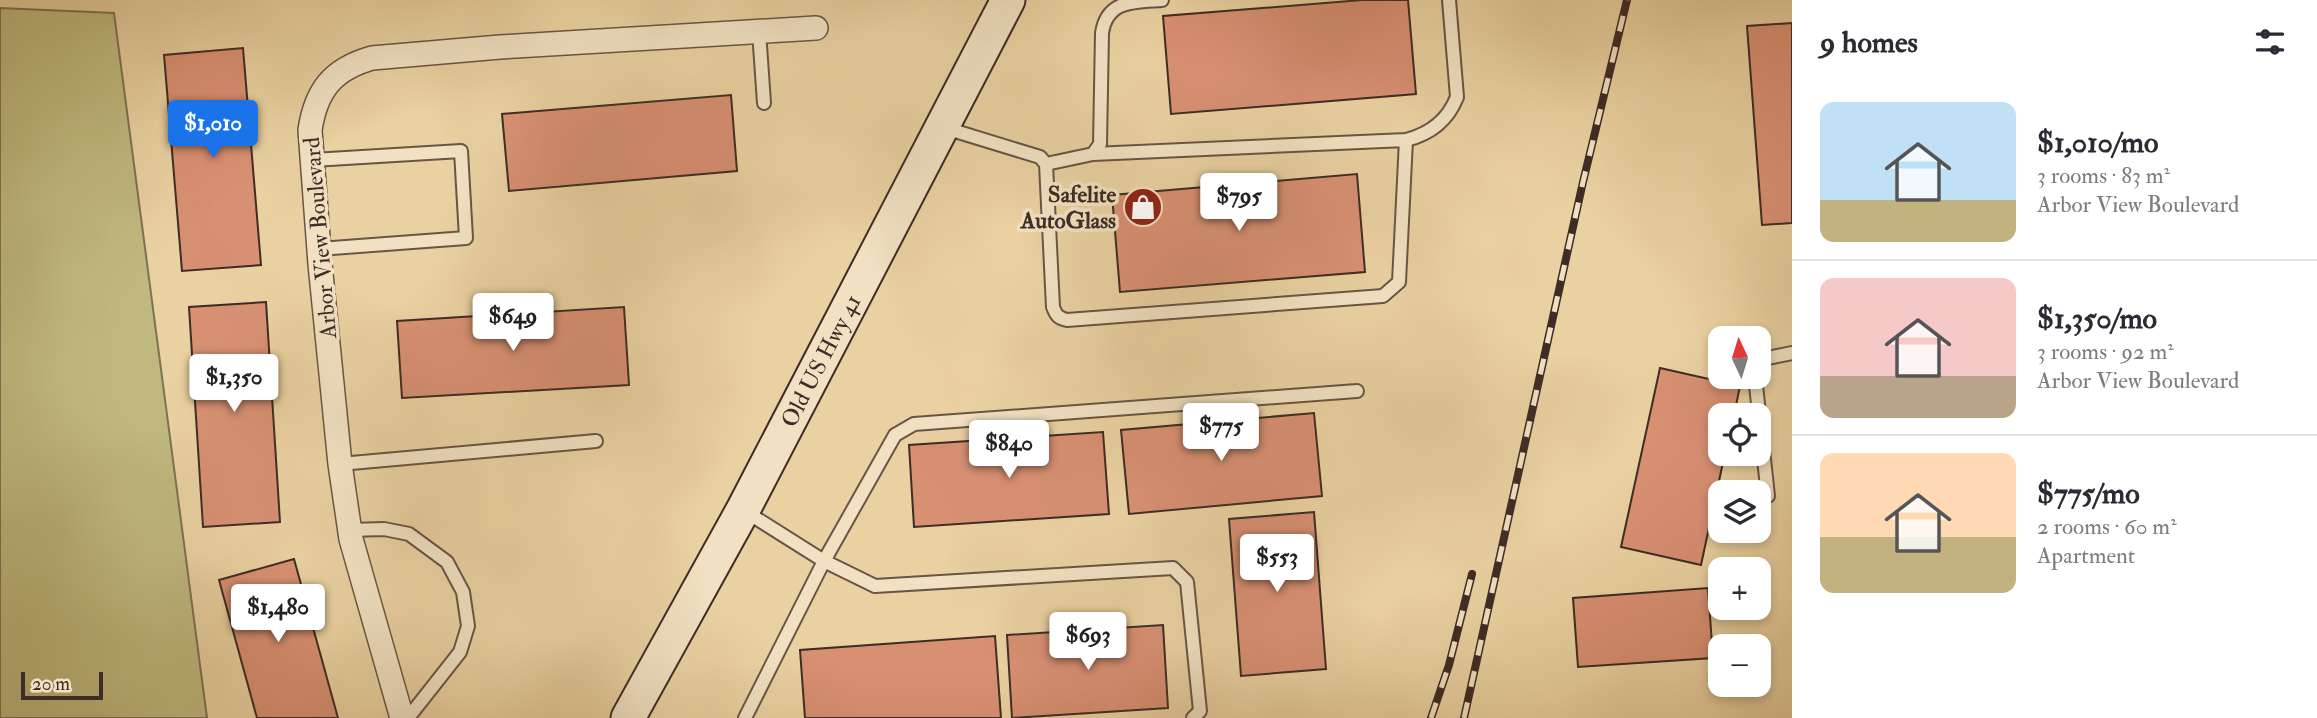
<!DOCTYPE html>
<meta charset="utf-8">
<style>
body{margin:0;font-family:"IM FELL Double Pica",serif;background:#f7f7f7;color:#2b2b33;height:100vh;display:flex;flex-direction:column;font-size:26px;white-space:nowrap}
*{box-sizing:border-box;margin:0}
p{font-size:23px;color:#7c7c81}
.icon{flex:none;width:38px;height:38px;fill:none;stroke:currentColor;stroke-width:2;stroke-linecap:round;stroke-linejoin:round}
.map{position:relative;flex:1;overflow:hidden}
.panel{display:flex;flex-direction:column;background:#fff;width:525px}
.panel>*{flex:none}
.needle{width:46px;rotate:356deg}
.controls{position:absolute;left:1708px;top:326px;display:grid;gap:14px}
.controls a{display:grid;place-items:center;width:63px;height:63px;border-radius:14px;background:#fff;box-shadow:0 4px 10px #0003;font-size:35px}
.scale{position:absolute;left:21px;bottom:18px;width:82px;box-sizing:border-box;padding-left:7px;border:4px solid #3e2c26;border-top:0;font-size:19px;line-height:24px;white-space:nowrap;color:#3e2c26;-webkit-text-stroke:5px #f1e1c2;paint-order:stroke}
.price{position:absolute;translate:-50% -60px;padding:0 16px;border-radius:7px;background:#fff;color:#222;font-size:23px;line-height:46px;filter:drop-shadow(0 2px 4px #0008)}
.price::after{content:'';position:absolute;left:50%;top:42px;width:21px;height:16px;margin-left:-10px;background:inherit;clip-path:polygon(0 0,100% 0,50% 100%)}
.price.on{background:#1a73e8;color:#fff}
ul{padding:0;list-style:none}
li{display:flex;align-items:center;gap:21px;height:175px;padding:0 28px}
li+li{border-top:2px solid #e1e1e2}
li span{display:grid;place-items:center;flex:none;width:196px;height:140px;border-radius:14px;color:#555}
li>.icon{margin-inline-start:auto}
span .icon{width:84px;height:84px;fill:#fffc;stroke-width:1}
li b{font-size:30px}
h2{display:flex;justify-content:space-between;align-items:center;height:84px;padding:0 28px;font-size:30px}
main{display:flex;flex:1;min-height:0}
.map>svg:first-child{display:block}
</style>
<main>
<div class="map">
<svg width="1792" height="718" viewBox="0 0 1792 718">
<rect width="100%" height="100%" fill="#ead1a1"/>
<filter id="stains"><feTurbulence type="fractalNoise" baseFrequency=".00286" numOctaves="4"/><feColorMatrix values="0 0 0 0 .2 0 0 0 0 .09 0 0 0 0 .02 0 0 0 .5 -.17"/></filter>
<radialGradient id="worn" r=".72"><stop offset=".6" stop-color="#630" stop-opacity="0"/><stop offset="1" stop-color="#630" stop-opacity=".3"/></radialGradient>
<path fill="#bfb97f" stroke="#7e7252" stroke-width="2" d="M 0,8 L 114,13 L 207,718 L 0,718 Z"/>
<path fill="#d89073" stroke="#3e2c26" stroke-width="2" d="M 1362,0 L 1408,0 L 1416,94 L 1171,114 L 1163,16 Z
M 1792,23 L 1792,223 L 1762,225 L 1747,26 Z
M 243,48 L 261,265 L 182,271 L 164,55 Z
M 731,95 L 737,171 L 509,191 L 502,114 Z
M 1357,174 L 1365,272 L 1120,292 L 1112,195 Z
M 266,302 L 280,522 L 203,527 L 189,307 Z
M 624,307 L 629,385 L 402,398 L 397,321 Z
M 1660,368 L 1740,386 L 1734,415 L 1720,415 L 1720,453 L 1725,453 L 1701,565 L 1621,547 Z
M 1314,413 L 1322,496 L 1129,514 L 1121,430 Z
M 1103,432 L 1109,514 L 914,527 L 909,445 Z
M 1314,512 L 1326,669 L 1241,676 L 1229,519 Z
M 294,559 L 338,718 L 257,718 L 219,580 Z
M 1708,588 L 1713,658 L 1578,667 L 1573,598 Z
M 1163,625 L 1168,708 L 1012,718 L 1007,635 Z
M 995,636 L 1001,718 L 805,718 L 800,650 Z"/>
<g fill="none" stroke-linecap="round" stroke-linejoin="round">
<defs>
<path id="lane" d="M 759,31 L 764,103
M 942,127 L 1040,157 L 1046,164 L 1053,307 C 1056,315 1058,318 1067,320 L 1383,296 L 1399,282 L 1406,140 C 1430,134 1448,120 1457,97 L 1449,0
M 1093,154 L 1406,140
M 313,160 L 461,151 L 466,238 L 319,249
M 1046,164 L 1093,154 L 1100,144 L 1102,33 C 1107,0 1133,2 1162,0
M 1759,367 L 1763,359 L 1792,353
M 1755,376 L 1768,496
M 340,464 L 596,441
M 743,510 L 824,561 L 875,586 L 1173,568 L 1187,582 L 1200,711 L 1193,718
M 350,530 L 384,529 L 409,534 L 447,562 L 463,592 L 468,626 L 460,652 L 408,718
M 745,718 L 824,561 L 895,435 L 914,424 L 1357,391"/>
<path id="street" d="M 402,718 L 351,539 L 340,464 L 320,264 L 310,130 C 316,90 333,69 372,58 L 500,47 L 816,28"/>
<g id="secondary">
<path id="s1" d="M 628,718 L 743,510 L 1008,0"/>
</g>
</defs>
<use href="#lane" stroke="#695545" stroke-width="16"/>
<use href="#street" stroke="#695545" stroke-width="26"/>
<use href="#secondary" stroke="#3e2c26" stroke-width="37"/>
<use href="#lane" stroke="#f1e1c2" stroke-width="12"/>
<use href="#street" stroke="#f1e1c2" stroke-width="23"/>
<use href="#secondary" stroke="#f1e1c2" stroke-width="33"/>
<defs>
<path id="rail" d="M 1431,718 L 1449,665 L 1472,574
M 1464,718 L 1583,182 L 1627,0"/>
</defs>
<use href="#rail" stroke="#3e2c26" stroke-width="8"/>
<use href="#rail" stroke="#f1e1c2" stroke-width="5" stroke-dasharray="16" stroke-linecap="butt"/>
</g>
<defs>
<symbol id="shop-disc" viewBox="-11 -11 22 22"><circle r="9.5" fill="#8f2418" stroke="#f1e1c2"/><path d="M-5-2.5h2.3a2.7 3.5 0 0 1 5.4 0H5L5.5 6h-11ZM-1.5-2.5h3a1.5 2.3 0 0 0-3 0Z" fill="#fff"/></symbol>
</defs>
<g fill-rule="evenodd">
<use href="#shop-disc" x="1121" y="185" width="44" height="44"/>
</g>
<g text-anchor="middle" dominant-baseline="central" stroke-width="7" stroke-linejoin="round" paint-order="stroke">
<g font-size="23" font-weight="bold" fill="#3e2c26" stroke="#f1e1c2" text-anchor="end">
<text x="1116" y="194">Safelite<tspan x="1116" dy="26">AutoGlass</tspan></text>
</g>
<g font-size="23" fill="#3e2c26" stroke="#f1e1c2">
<text transform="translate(320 238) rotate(-95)">Arbor View Boulevard</text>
<text stroke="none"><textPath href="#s1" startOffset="406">Old US Hwy 41</textPath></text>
</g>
</g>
<rect width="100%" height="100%" filter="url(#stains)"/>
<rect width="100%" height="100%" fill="url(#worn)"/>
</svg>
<div class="controls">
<a><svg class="needle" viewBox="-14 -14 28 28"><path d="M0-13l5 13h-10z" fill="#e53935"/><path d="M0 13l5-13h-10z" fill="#7c7c81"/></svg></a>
<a><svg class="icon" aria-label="locate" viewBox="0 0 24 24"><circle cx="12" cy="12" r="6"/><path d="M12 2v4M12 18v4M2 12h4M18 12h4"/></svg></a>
<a><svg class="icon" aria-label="layers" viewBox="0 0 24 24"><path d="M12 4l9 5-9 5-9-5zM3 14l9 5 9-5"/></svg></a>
<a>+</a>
<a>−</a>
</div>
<div class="scale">20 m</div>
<b class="price on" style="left:213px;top:160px">$1,010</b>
<b class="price" style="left:1239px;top:233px">$795</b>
<b class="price" style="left:513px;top:353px">$649</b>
<b class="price" style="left:234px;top:414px">$1,350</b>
<b class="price" style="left:1221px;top:463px">$775</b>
<b class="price" style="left:1009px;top:480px">$840</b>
<b class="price" style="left:1277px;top:594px">$553</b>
<b class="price" style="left:278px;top:644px">$1,480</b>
<b class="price" style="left:1088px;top:672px">$693</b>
</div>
<section class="panel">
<h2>9 homes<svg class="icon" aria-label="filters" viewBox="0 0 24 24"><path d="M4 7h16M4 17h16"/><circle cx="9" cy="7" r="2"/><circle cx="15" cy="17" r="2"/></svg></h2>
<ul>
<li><span style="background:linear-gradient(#bfe0f5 70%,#c2b280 0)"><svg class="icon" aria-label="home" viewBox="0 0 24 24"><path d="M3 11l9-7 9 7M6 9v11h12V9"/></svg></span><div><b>$1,010/mo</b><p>3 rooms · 83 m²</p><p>Arbor View Boulevard</p></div></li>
<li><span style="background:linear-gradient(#f6c9c9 70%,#b9a48a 0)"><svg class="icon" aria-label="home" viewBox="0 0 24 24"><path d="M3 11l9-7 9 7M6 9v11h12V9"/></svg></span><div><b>$1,350/mo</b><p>3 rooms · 92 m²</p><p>Arbor View Boulevard</p></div></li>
<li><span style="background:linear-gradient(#ffd9b3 60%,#c2b280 0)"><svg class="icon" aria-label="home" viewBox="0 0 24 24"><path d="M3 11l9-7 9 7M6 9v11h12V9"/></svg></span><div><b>$775/mo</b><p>2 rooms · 60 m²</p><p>Apartment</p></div></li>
</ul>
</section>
</main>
